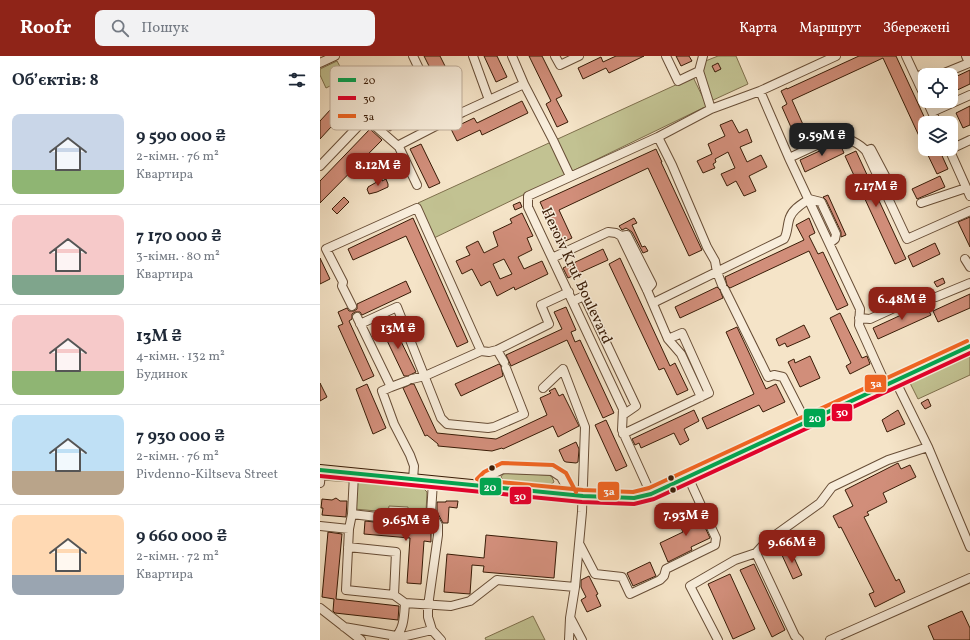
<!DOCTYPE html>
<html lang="uk">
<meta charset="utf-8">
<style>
body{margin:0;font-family:Vollkorn,serif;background:#f2f2f3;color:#1f2937;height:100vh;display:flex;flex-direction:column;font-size:15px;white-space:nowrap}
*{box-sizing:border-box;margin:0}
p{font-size:13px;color:#747a83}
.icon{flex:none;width:22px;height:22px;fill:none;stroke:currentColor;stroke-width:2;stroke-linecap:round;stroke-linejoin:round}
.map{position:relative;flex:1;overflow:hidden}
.sheet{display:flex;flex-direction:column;background:#fff;width:320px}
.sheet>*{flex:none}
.tools{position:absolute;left:598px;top:12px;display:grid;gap:8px}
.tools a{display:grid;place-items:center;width:40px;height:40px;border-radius:8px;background:#fff;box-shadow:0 4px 16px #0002;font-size:20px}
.price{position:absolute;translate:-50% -34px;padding:0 9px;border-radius:8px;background:#8f2418;color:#fff;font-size:13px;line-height:26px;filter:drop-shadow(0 1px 2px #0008)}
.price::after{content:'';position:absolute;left:50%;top:24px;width:12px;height:9px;margin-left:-6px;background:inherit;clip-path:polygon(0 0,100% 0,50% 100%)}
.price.selected{background:#222;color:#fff}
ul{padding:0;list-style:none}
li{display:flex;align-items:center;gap:12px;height:100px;padding:0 12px}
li+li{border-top:1px solid #e0e1e3}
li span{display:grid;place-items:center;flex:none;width:112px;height:80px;border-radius:8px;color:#555}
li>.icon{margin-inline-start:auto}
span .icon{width:48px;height:48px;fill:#fffc;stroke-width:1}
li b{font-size:17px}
h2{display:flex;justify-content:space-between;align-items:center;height:48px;padding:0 12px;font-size:17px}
header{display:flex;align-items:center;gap:24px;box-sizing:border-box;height:56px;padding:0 20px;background:#8f2418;color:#fff}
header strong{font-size:19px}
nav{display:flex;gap:22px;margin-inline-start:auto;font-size:14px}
.search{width:280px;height:36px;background:#f2f2f3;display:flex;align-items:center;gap:10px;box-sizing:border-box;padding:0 14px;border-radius:8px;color:#747a83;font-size:15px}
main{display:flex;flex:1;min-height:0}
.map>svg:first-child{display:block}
</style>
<header>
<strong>Roofr</strong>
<div class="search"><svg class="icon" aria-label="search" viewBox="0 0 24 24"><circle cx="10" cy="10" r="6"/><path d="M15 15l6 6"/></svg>Пошук</div>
<nav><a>Карта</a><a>Маршрут</a><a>Збережені</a></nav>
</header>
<main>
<section class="sheet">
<h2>Об’єктів: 8<svg class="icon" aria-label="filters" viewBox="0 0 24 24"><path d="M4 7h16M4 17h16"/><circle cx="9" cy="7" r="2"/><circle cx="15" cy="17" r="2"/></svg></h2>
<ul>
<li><span style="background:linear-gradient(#c9d6e8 70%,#8fb573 0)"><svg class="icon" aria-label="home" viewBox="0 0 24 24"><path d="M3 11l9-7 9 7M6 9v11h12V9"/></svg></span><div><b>9 590 000 ₴</b><p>2-кімн. · 76 m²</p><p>Квартира</p></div></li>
<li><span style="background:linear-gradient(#f6c9c9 75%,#7fa58c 0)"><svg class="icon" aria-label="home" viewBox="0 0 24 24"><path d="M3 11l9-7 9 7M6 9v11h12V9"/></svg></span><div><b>7 170 000 ₴</b><p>3-кімн. · 80 m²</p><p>Квартира</p></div></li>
<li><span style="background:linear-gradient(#f6c9c9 70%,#8fb573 0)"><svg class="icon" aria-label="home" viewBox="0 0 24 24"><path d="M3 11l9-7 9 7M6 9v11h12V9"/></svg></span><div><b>13M ₴</b><p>4-кімн. · 132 m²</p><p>Будинок</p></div></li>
<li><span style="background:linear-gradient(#bfe0f5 70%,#b9a48a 0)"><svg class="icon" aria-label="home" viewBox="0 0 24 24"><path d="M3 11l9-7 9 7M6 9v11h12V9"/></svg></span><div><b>7 930 000 ₴</b><p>2-кімн. · 76 m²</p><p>Pivdenno-Kiltseva Street</p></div></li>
<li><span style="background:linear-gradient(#ffd9b3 75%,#9aa5b1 0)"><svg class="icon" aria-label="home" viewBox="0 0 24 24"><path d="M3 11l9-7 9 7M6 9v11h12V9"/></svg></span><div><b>9 660 000 ₴</b><p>2-кімн. · 72 m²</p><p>Квартира</p></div></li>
</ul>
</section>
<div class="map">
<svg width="650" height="584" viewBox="0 0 650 584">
<rect width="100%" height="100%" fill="#f5e4c8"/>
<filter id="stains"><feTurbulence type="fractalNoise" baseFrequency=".005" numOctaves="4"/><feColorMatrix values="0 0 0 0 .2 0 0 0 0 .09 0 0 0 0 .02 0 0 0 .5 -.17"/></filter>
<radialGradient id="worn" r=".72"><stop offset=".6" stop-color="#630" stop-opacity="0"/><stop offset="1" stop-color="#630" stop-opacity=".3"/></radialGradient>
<path fill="#c2c292" stroke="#7e6f4c" d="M 398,0 L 416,0 L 428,28 L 391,45 L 378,8 Z
M 17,5 L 23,16 L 19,18 L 22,24 L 6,32 L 0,19 L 0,13 Z
M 373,21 L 387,50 L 114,182 L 98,147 Z
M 650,299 L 650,319 L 598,343 L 590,327 Z
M 187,417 L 229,419 L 232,421 L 234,426 L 230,429 L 184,425 L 181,421 L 183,418 Z
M 2,421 L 31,424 L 31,426 L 2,424 Z
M 35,424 L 103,432 L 107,436 L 106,456 L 88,454 L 88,451 L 69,450 L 68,456 L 34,453 Z
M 213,560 L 225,584 L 166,584 L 165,582 Z"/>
<path fill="#d18e7a" stroke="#391c07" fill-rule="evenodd" d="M 104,0 L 120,0 L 141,42 L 128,49 L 129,54 L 122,57 L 123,59 L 108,67 L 105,61 L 110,58 L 105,49 L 87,59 L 89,62 L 70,75 L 57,65 L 63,58 L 60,53 L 79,42 L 116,24 Z
M 164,0 L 177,0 L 187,21 L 176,26 Z
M 209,0 L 222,0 L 242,40 L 236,43 L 248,66 L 237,71 L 226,48 L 231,45 Z
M 296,0 L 324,0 L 289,17 L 286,12 L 263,23 L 258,12 L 281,1 L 283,6 Z
M 356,0 L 369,0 L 372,5 L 361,10 Z
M 539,0 L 576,0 L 607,67 L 605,67 L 605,93 L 563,2 L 472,44 L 485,73 L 487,73 L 486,74 L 487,77 L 476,83 L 471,79 L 474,78 L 462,51 L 467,48 L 461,35 L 467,32 L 467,33 Z
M 398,7 L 401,13 L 395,16 L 392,10 Z
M 650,14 L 650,28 L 631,37 L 631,23 Z
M 202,45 L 208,57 L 162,79 L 160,74 L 137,85 L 131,73 L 154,62 L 157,67 Z
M 650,50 L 650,69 L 643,72 L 636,57 Z
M 11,53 L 22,63 L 13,73 L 11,71 L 0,83 L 0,65 Z
M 412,64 L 419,77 L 427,73 L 432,86 L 420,91 L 427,106 L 441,99 L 447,111 L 429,120 L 436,135 L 424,140 L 416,125 L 407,130 L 401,118 L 415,112 L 408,96 L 395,103 L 396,106 L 393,108 L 395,112 L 383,117 L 377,105 L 392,98 L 388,88 L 405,80 L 400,69 Z
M 50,73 L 62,84 L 0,147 L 0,125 Z
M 519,86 L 524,97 L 485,116 L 480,104 Z
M 101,88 L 120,127 L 109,132 L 90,93 Z
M 336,93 L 342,106 L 341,106 L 382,194 L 369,200 L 328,112 L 239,154 L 252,182 L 239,188 L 220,146 Z
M 605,93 L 619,93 L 628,113 L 617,118 Z
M 536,95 L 586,203 L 575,208 L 525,100 Z
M 620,120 L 625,131 L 597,143 L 592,133 Z
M 62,123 L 62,125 L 66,123 L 68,128 L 68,131 L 57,136 L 49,138 L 47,133 L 48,132 L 48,131 Z
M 508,139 L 526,179 L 521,181 L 521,176 L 506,144 L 503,141 Z
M 24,141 L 29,146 L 17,158 L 12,153 Z
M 200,146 L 202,151 L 195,154 L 193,149 Z
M 202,157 L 213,180 L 207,182 L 212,194 L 198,201 L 204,213 L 222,205 L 228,218 L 195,234 L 194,231 L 177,240 L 170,225 L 161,230 L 152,213 L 142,218 L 136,205 L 150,199 L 146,191 L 158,185 L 164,197 L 178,190 L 173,176 L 192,167 L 190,163 ZM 184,203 L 192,218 L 180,223 L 173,208 Z
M 650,161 L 650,191 L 638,166 Z
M 93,162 L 148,286 L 137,291 L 86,180 L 33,204 L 28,193 Z
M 314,162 L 317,167 L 312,169 L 322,191 L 325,190 L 328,195 L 323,197 L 312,176 L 306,172 L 302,174 L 299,170 Z
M 489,162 L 495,177 L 489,180 L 498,198 L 503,196 L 528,249 L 517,254 L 489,195 L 410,232 L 407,229 L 405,221 L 484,184 L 476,169 Z
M 615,187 L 620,198 L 593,211 L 588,200 Z
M 283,193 L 288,204 L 248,222 L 243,212 Z
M 0,202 L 10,223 L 0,228 Z
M 300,202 L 350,310 L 355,307 L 368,334 L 357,339 L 344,312 L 339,314 L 289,208 Z
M 623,222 L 625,227 L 617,231 L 614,226 Z
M 86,225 L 91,236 L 42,259 L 40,256 L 35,256 L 32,258 L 32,263 L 29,265 L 54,320 L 43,325 L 18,270 L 23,268 L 18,256 L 27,252 L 29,255 L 34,255 L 37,253 L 37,248 Z
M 397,231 L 400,234 L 403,242 L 360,262 L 355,251 Z
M 650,238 L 650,252 L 618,266 L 613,255 Z
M 605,248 L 611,259 L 558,283 L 553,272 Z
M 246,251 L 256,274 L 251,276 L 255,286 L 260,284 L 294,357 L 283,362 L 247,284 L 191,310 L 186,299 L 242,273 L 234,256 Z
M 520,257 L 542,302 L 547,300 L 550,308 L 530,318 L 526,310 L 531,307 L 510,262 Z
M 72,267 L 96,316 L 88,320 L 84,320 L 61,272 Z
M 484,269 L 490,281 L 467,291 L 465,287 L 459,290 L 456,283 Z
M 417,271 L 446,333 L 456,328 L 465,346 L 443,356 L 439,349 L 387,373 L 382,362 L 434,338 L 406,276 Z
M 490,300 L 500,322 L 480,331 L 468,306 L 474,303 L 475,307 Z
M 179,308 L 181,310 L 183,320 L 141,340 L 135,328 Z
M 0,327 L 7,341 L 0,345 Z
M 47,328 L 66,372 L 53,378 L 36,333 Z
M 91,328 L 94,328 L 117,377 L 176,383 L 227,359 L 220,342 L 231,337 L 229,335 L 235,332 L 239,340 L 243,338 L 259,370 L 238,381 L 233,370 L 183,393 L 182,392 L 172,395 L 118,390 L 118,388 L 107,379 L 105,380 L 83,332 Z
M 608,343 L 611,350 L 605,353 L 601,347 Z
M 374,354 L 379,365 L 364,373 L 369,384 L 360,389 L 354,377 L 321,392 L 319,387 L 315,389 L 312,383 Z
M 578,354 L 585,368 L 567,376 L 562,364 Z
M 286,364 L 307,410 L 296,415 L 275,369 Z
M 256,386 L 259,393 L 258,406 L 256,407 L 246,406 L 244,405 L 239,394 Z
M 578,407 L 581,413 L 590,409 L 596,421 L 563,437 L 567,446 L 547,456 L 549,459 L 544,461 L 576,525 L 579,523 L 585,536 L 555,551 L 549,538 L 554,536 L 521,471 L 519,472 L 513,460 L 533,450 L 525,434 Z
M 16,442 L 20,445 L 27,445 L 26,461 L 2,459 L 3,452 L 1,452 L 2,443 L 12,444 Z
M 126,445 L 138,445 L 137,452 L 129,451 L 128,467 L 123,467 L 117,456 L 117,446 L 126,446 Z
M 378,456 L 390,482 L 371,491 L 372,494 L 348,506 L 340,487 L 363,476 L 358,465 Z
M 45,465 L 73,468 L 80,465 L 111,468 L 111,486 L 104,485 L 101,528 L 87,527 L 90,482 L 44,478 Z
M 8,476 L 22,478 L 16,543 L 79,550 L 78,564 L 15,557 L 13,555 L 14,543 L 2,541 Z
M 166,479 L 237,486 L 234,522 L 163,516 L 164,510 L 152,509 L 150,538 L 124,536 L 127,498 L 164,502 Z
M 470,493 L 482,519 L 473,523 L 461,497 Z
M 330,506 L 336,520 L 313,530 L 307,517 Z
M 434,508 L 465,574 L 452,581 L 420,514 Z
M 410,518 L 435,573 L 413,583 L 388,528 Z
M 269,520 L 278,538 L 276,539 L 281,550 L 267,556 L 261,544 L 266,541 L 261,531 L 261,524 Z
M 642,555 L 650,572 L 650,584 L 614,584 L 608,570 Z"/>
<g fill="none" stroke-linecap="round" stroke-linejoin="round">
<defs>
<path id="minor" d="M 153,0 L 169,44
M 235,0 L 240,9 L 259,0
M 346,0 L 358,25 L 379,15
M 586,0 L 605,41
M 0,7 L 15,0
M 596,21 L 606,17 L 622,18 L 649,7 L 646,0
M 204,28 L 233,84 L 250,120
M 440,35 L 469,102 L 540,253 L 539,269 L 566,329
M 607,45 L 617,67
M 391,53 L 440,35 L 516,0
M 612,56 L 650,39
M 46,62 L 79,91
M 338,81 L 352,109 L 387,191 L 395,205 L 397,216 L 402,229
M 629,93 L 650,140
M 631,93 L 650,84
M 546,95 L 551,93 L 571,131 L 564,134
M 469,102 L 516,80 C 527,81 540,88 546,95 L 587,183 L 650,155
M 0,110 L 46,62 L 55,50 L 75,38 L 81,32 L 103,21 L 93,0
M 97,129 L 79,91 L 81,88 L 143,56 L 204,28 L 192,0
M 601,147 L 646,132
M 301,180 L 307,179 L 332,228 L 327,234
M 232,202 L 288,176 L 296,177 L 301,180 L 327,234 L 348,283 L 361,298 L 381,341
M 645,203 L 650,211
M 405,234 L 448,321 L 454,319 L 463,321 L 486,366
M 616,241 L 650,227
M 253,245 L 264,240 L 316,350 L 303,359
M 333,247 L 464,183 C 468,177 467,168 470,161 C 473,153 482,148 489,143 L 501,146 L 516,178 L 515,183 L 510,187
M 32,250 L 22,230 L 23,226 L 6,193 L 97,152 L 161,295
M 37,261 L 71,331 L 62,335 L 74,368 L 90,399 L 94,410 L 93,424
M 539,262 L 550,263 L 598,241
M 40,268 L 77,251 L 121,362 L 127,368 L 168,372 L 174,371 L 204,358 L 186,312
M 177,294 L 184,306
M 92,323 L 105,320 L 161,295 L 169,296 L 177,294 L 229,268 L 221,249 L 249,236
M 575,324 L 608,391 L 650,491
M 71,331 L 87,325
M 223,332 L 243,313 L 265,371 L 262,456 L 255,531 L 250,562 L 249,584
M 303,378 L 389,337 L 362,277 L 348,283
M 34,418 L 32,458 L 29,473 L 26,534 L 74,539 L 85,547 C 84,562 84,574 73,584
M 113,426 L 111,457 L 118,469 L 118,479 L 108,550 L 108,561 L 112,574 L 121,584
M 0,427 L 1,415
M 158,430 L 167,421 L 183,413 L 232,415 L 241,421 L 251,439
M 331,438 L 302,374 L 303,353 L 208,151 L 208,140 L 338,81 L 391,53 L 379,15 L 383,0
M 32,458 L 74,463 L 78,459 L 114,463
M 0,470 L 29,473
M 260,489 L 275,518 L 302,521 L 310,538 L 340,524 L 344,520 L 346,513 L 395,489 L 396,482 L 368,421
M 28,491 L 76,496 L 74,539
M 436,497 L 447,485 L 500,447 L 512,431 L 568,404 L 608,391
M 85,547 L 131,550 L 150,545 L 177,524 L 255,531
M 0,552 L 41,584
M 251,563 L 262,584
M 24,571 L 82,581 L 112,574
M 398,584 L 370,530 L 415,504 L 436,497 L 475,580 L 479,584
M 510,584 L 650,522"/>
<path id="major" d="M 0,414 L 263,440 L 314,442 L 331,438 L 650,290"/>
</defs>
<use href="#minor" stroke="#684e37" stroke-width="10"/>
<use href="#major" stroke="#391c07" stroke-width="12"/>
<use href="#minor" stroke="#f8eddb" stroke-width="8"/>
<use href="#major" stroke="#f5e4c8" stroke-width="10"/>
<defs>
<path id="bus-1" d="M 0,414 L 263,440 L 314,442 L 331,438 L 650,290"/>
<path id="bus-2" d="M 0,420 L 262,446 L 314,448 L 334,443 L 650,297"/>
<path id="bus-3" d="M 157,423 L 164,416 L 182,407 L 233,409 L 246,417 L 256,436
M 159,424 L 263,434 L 313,436 L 329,432 L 647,285"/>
</defs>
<use href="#bus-1" stroke="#f8eddb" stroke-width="7"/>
<use href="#bus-2" stroke="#f8eddb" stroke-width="7"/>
<use href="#bus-3" stroke="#f8eddb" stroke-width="7"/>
<use href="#bus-1" stroke="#00a651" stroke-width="4"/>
<use href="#bus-2" stroke="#e4002b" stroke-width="4"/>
<use href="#bus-3" stroke="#f26522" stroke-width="4"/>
</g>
<g fill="#391c07" stroke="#f8eddb" stroke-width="1.5">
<circle cx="172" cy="412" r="3.5"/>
<circle cx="351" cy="422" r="3.5"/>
<circle cx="353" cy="434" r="3.5"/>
</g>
<g text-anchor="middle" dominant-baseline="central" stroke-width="3" stroke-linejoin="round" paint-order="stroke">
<g font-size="15" fill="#391c07" stroke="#f8eddb">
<text transform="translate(256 220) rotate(65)">Heroiv Krut Boulevard</text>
</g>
</g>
<rect x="10" y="10" width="132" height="64" rx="6" fill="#f8eddb" stroke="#bfae9b" stroke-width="1"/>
<rect x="18" y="22" width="18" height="4" fill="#00a651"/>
<rect x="18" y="40" width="18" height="4" fill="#e4002b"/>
<rect x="18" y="58" width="18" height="4" fill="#f26522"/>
<g font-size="11" fill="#391c07">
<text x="43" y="28">20</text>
<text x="43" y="46">30</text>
<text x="43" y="64">3а</text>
</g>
<g stroke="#f8eddb" stroke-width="1.5">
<rect x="544" y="318" width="23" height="19" rx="4" fill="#f26522"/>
<rect x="511" y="347" width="22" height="19" rx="4" fill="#e4002b"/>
<rect x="483" y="352" width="23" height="20" rx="4" fill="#00a651"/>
<rect x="159" y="421" width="23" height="19" rx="4" fill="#00a651"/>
<rect x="277" y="425" width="23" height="20" rx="4" fill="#f26522"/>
<rect x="189" y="430" width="23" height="19" rx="4" fill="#e4002b"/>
</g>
<g font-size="11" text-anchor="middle" font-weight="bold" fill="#fff">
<text x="556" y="331">3а</text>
<text x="522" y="360">30</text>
<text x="495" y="366">20</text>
<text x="170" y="435">20</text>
<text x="289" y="439">3а</text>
<text x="200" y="444">30</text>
</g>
<rect width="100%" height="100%" filter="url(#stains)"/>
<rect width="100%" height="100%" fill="url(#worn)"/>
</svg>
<div class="tools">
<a><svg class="icon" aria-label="locate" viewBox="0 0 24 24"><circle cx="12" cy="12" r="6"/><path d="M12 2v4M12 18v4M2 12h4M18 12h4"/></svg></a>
<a><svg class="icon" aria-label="layers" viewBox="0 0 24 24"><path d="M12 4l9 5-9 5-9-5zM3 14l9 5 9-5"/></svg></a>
</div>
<b class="price selected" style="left:502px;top:101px">9.59M ₴</b>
<b class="price" style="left:58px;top:131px">8.12M ₴</b>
<b class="price" style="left:556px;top:152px">7.17M ₴</b>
<b class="price" style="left:582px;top:265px">6.48M ₴</b>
<b class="price" style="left:78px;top:294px">13M ₴</b>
<b class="price" style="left:366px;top:481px">7.93M ₴</b>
<b class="price" style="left:86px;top:486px">9.65M ₴</b>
<b class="price" style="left:472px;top:508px">9.66M ₴</b>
</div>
</main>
